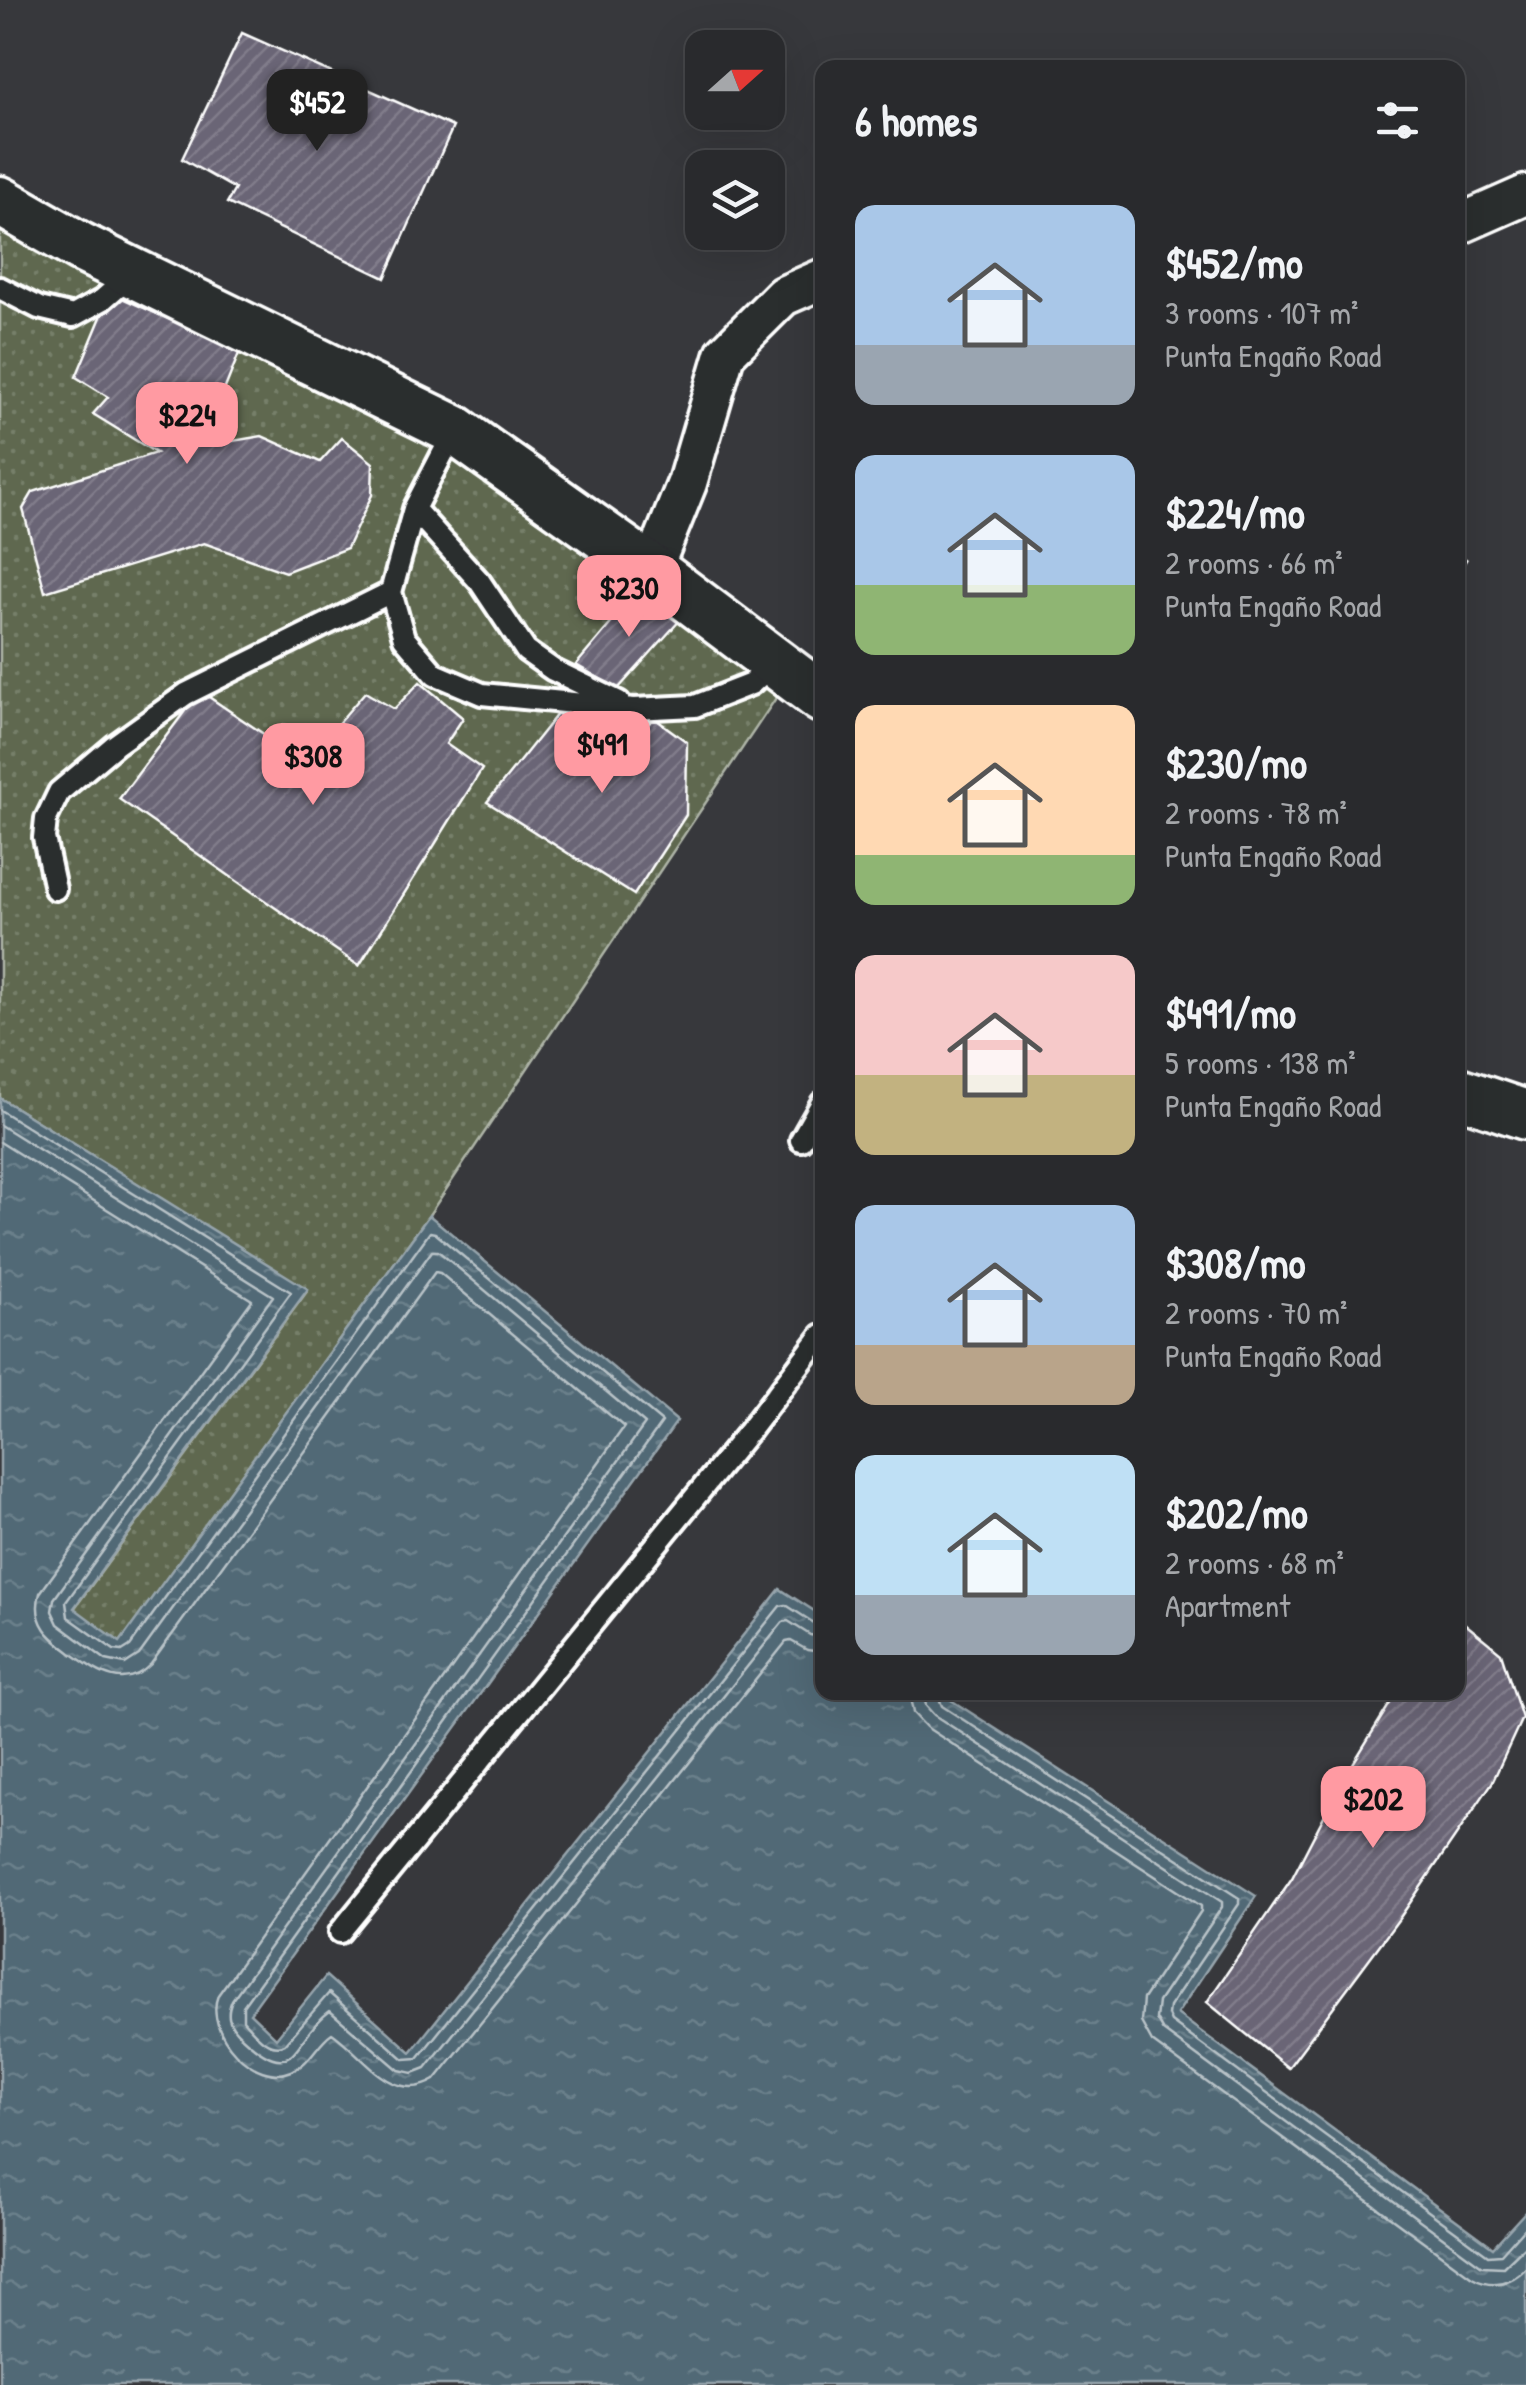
<!DOCTYPE html>
<meta charset="utf-8">
<style>
body{margin:0;font-family:"Patrick Hand",sans-serif;background:#353639;color:#f1f3f6;height:100vh;display:flex;flex-direction:column;font-size:38px;white-space:nowrap}
*{box-sizing:border-box;margin:0}
p{font-size:32px;color:#a5a7aa}
.icon{flex:none;width:55px;height:55px;fill:none;stroke:currentColor;stroke-width:2;stroke-linecap:round;stroke-linejoin:round}
.map{position:relative;flex:1;overflow:hidden}
.side{position:absolute;left:815px;top:60px;width:650px;height:1640px;display:flex;flex-direction:column;background:#292a2d;border-radius:20px;box-shadow:0 10px 40px #0002,0 0 0 2px #454649}
.side>*{flex:none}
.needle{width:65px;rotate:69deg}
.tools{position:absolute;left:685px;top:30px;display:grid;gap:20px}
.tools a{display:grid;place-items:center;width:100px;height:100px;border-radius:20px;background:#292a2d;box-shadow:0 10px 40px #0002,0 0 0 2px #454649;font-size:50px}
.price{position:absolute;translate:-50% -85px;padding:0 22px;border-radius:20px;background:#ff9aa2;color:#111;font-size:32px;line-height:65px;filter:drop-shadow(0 2px 5px #0008)}
.price::after{content:'';position:absolute;left:50%;top:60px;width:30px;height:22px;margin-left:-15px;background:inherit;clip-path:polygon(0 0,100% 0,50% 100%)}
.price.on{background:#222;color:#fff}
ul{padding:0;list-style:none}
li{display:flex;align-items:center;gap:30px;height:250px;padding:0 40px}
li span{display:grid;place-items:center;flex:none;width:280px;height:200px;border-radius:20px;color:#555}
li>.icon{margin-inline-start:auto}
span .icon{width:120px;height:120px;fill:#fffc;stroke-width:1}
li b{font-size:42px}
h2{display:flex;justify-content:space-between;align-items:center;height:120px;padding:0 40px;font-size:42px}
.map>svg:first-child{display:block}
</style>
<div class="map">
<svg width="1526" height="2385" viewBox="0 0 1526 2385">
<defs>
<pattern id="park-dots" width="8" height="8" patternUnits="userSpaceOnUse" patternTransform="scale(2.5)"><rect width="8" height="8" fill="#5e684f"/><path d="M2 2h.1M6 6h.1" fill="none" stroke="#767f69" stroke-width="1.8" stroke-linecap="round"/></pattern>
<pattern id="water-ripples" width="26" height="14" patternUnits="userSpaceOnUse" patternTransform="scale(2.5)"><rect width="26" height="14" fill="#516976"/><path d="M2 4q2-2 4 0t4 0M15 11q2-2 4 0t4 0" fill="none" stroke="#6b808b"/></pattern>
<pattern id="building-hatch" width="6" height="6" patternUnits="userSpaceOnUse" patternTransform="scale(2.5)"><rect width="6" height="6" fill="#6b6576"/><path d="M-1 1l2-2M0 6l6-6M5 7l2-2" fill="none" stroke="#817c8b"/></pattern>
</defs>
<rect width="100%" height="100%" fill="#37383c"/>
<filter id="ink" filterUnits="userSpaceOnUse"><feTurbulence type="fractalNoise" baseFrequency=".01" numOctaves="2"/><feDisplacementMap in="SourceGraphic" scale="20" xChannelSelector="R" yChannelSelector="G"/><feConvolveMatrix kernelMatrix="1 2 1 2 8 2 1 2 1" color-interpolation-filters="sRGB"/></filter>
<g filter="url(#ink)">
<path fill="url(#park-dots)" stroke="#aeb4a7" stroke-width="2.5" d="M 0,223 L 468,445 L 782,689 L 429,1215 L 120,1643 L 74,1609 L 308,1290 L 0,1098 Z"/>
<path fill="url(#water-ripples)" stroke="#97a5ad" stroke-width="2.5" d="M 0,1098 L 308,1289 L 74,1608 L 120,1642 L 429,1215 L 677,1421 L 250,2013 L 276,2038 L 326,1976 L 411,2052 L 780,1589 L 822,1616 L 822,1692 L 940,1693 L 1256,1896 L 1177,2014 L 1493,2247 L 1526,2211 L 1526,2385 L 0,2385 Z"/>
<g fill="none" stroke-linecap="round" stroke-linejoin="round">
<path stroke="#b9c3c8" stroke-width="2.5" d="M 0,1110 L 291,1292 L 66,1602 L 68,1617 L 114,1650 L 122,1651 L 130,1646 L 430,1232 L 435,1233 L 662,1422 L 243,2006 L 243,2020 C 254,2032 268,2052 285,2044 L 329,1993 L 404,2059 L 418,2058 L 780,1606 L 786,1605 L 814,1623 L 822,1624
M 0,1125 L 273,1296 L 54,1599 L 52,1611 L 58,1624 L 106,1660 L 125,1664 L 139,1655 L 432,1251 L 438,1251 L 645,1424 L 232,2000 C 226,2014 228,2024 240,2035 C 298,2089 290,2040 330,2011 L 399,2070 L 413,2073 L 426,2068 L 783,1622 L 788,1621 L 810,1635 L 822,1637
M 0,1142 L 252,1300 L 40,1593 C 31,1625 52,1639 75,1656 C 100,1674 125,1691 151,1664 L 435,1272 L 440,1273 L 624,1427 L 218,1995 C 203,2033 255,2087 292,2071 C 310,2064 317,2043 332,2033 C 363,2054 392,2106 435,2080 L 786,1642 L 791,1641 L 807,1650 L 822,1652
M 909,1692 L 913,1713 L 926,1727 L 1201,1906 L 1201,1911 L 1143,1999 L 1141,2022 L 1152,2042 L 1472,2277 C 1492,2288 1510,2284 1526,2268
M 924,1692 L 926,1706 L 934,1715 L 1222,1902 L 1222,1907 L 1158,2002 L 1156,2019 L 1163,2031 L 1482,2266 L 1503,2267 L 1526,2245
M 937,1692 L 942,1706 L 1239,1898 L 1239,1904 L 1169,2007 L 1168,2015 L 1171,2022 L 1488,2255 L 1501,2254 L 1526,2226"/>
</g>
<path fill="url(#building-hatch)" stroke="#fff" stroke-width="2.5" d="M 242,33 L 453,127 L 385,278 L 227,203 L 235,189 L 182,159 Z
M 111,293 L 240,351 L 213,418 L 233,441 L 262,436 L 320,462 L 342,438 L 373,463 L 372,495 L 347,548 L 285,572 L 204,543 L 45,592 L 23,509 L 33,492 L 156,453 L 93,414 L 108,397 L 76,377 Z
M 640,589 L 682,618 L 618,689 L 576,665 Z
M 420,682 L 463,718 L 446,744 L 482,769 L 359,966 L 119,799 L 200,691 L 305,762 L 365,692 L 394,709 Z
M 558,713 L 601,749 L 619,725 L 636,737 L 654,718 L 687,742 L 686,815 L 634,895 L 487,802 Z
M 1458,1618 L 1501,1653 L 1522,1718 L 1492,1783 L 1401,1916 L 1288,2068 L 1207,2002 L 1292,1878 L 1341,1783 L 1397,1692 L 1458,1692 Z"/>
<g fill="none" stroke-linecap="round" stroke-linejoin="round">
<defs>
<path id="service" d="M 0,288 L 39,308 L 73,316 L 102,300 L 133,273
M 455,430 L 414,509 L 391,592 L 404,638 L 435,674 L 482,694 L 634,709 L 695,706 L 751,684 L 774,663
M 414,509 L 480,582 L 526,651 L 553,670 L 619,702
M 55,889 L 44,838 L 46,819 L 59,792 L 115,745 L 186,694 L 391,592
M 801,1140 L 822,1103
M 340,1932 L 749,1431 L 822,1335"/>
<path id="minor" d="M 1458,225 L 1526,195
M 652,570 L 687,483 L 725,354 L 783,296 L 822,279"/>
<path id="tertiary" d="M 0,201 L 80,247 L 455,430 L 652,570 L 822,698
M 1458,1092 L 1526,1115"/>
</defs>
<use href="#service" stroke="#fff" stroke-width="28"/>
<use href="#minor" stroke="#fff" stroke-width="45"/>
<use href="#tertiary" stroke="#fff" stroke-width="55"/>
<path stroke="#fff" stroke-width="6" stroke-dasharray="10 8" stroke-linecap="butt" d="M 1458,556 L 1472,565"/>
<use href="#service" stroke="#2a2d2e" stroke-width="20"/>
<use href="#minor" stroke="#2a2d2e" stroke-width="38"/>
<use href="#tertiary" stroke="#2a2d2e" stroke-width="48"/>
</g>
</g>
</svg>
<div class="tools">
<a><svg class="needle" viewBox="-14 -14 28 28"><path d="M0-13l5 13h-10z" fill="#e53935"/><path d="M0 13l5-13h-10z" fill="#a5a7aa"/></svg></a>
<a><svg class="icon" aria-label="layers" viewBox="0 0 24 24"><path d="M12 4l9 5-9 5-9-5zM3 14l9 5 9-5"/></svg></a>
</div>
<b class="price on" style="left:317px;top:154px">$452</b>
<b class="price" style="left:187px;top:467px">$224</b>
<b class="price" style="left:629px;top:640px">$230</b>
<b class="price" style="left:602px;top:796px">$491</b>
<b class="price" style="left:313px;top:808px">$308</b>
<b class="price" style="left:1373px;top:1851px">$202</b>
<section class="side">
<h2>6 homes<svg class="icon" aria-label="filters" viewBox="0 0 24 24"><path d="M4 7h16M4 17h16"/><circle cx="9" cy="7" r="2"/><circle cx="15" cy="17" r="2"/></svg></h2>
<ul>
<li><span style="background:linear-gradient(#a9c7e8 70%,#9aa5b1 0)"><svg class="icon" aria-label="home" viewBox="0 0 24 24"><path d="M3 11l9-7 9 7M6 9v11h12V9"/></svg></span><div><b>$452/mo</b><p>3 rooms · 107 m²</p><p>Punta Engaño Road</p></div></li>
<li><span style="background:linear-gradient(#a9c7e8 65%,#8fb573 0)"><svg class="icon" aria-label="home" viewBox="0 0 24 24"><path d="M3 11l9-7 9 7M6 9v11h12V9"/></svg></span><div><b>$224/mo</b><p>2 rooms · 66 m²</p><p>Punta Engaño Road</p></div></li>
<li><span style="background:linear-gradient(#ffd9b3 75%,#8fb573 0)"><svg class="icon" aria-label="home" viewBox="0 0 24 24"><path d="M3 11l9-7 9 7M6 9v11h12V9"/></svg></span><div><b>$230/mo</b><p>2 rooms · 78 m²</p><p>Punta Engaño Road</p></div></li>
<li><span style="background:linear-gradient(#f6c9c9 60%,#c2b280 0)"><svg class="icon" aria-label="home" viewBox="0 0 24 24"><path d="M3 11l9-7 9 7M6 9v11h12V9"/></svg></span><div><b>$491/mo</b><p>5 rooms · 138 m²</p><p>Punta Engaño Road</p></div></li>
<li><span style="background:linear-gradient(#a9c7e8 70%,#b9a48a 0)"><svg class="icon" aria-label="home" viewBox="0 0 24 24"><path d="M3 11l9-7 9 7M6 9v11h12V9"/></svg></span><div><b>$308/mo</b><p>2 rooms · 70 m²</p><p>Punta Engaño Road</p></div></li>
<li><span style="background:linear-gradient(#bfe0f5 70%,#9aa5b1 0)"><svg class="icon" aria-label="home" viewBox="0 0 24 24"><path d="M3 11l9-7 9 7M6 9v11h12V9"/></svg></span><div><b>$202/mo</b><p>2 rooms · 68 m²</p><p>Apartment</p></div></li>
</ul>
</section>
</div>
